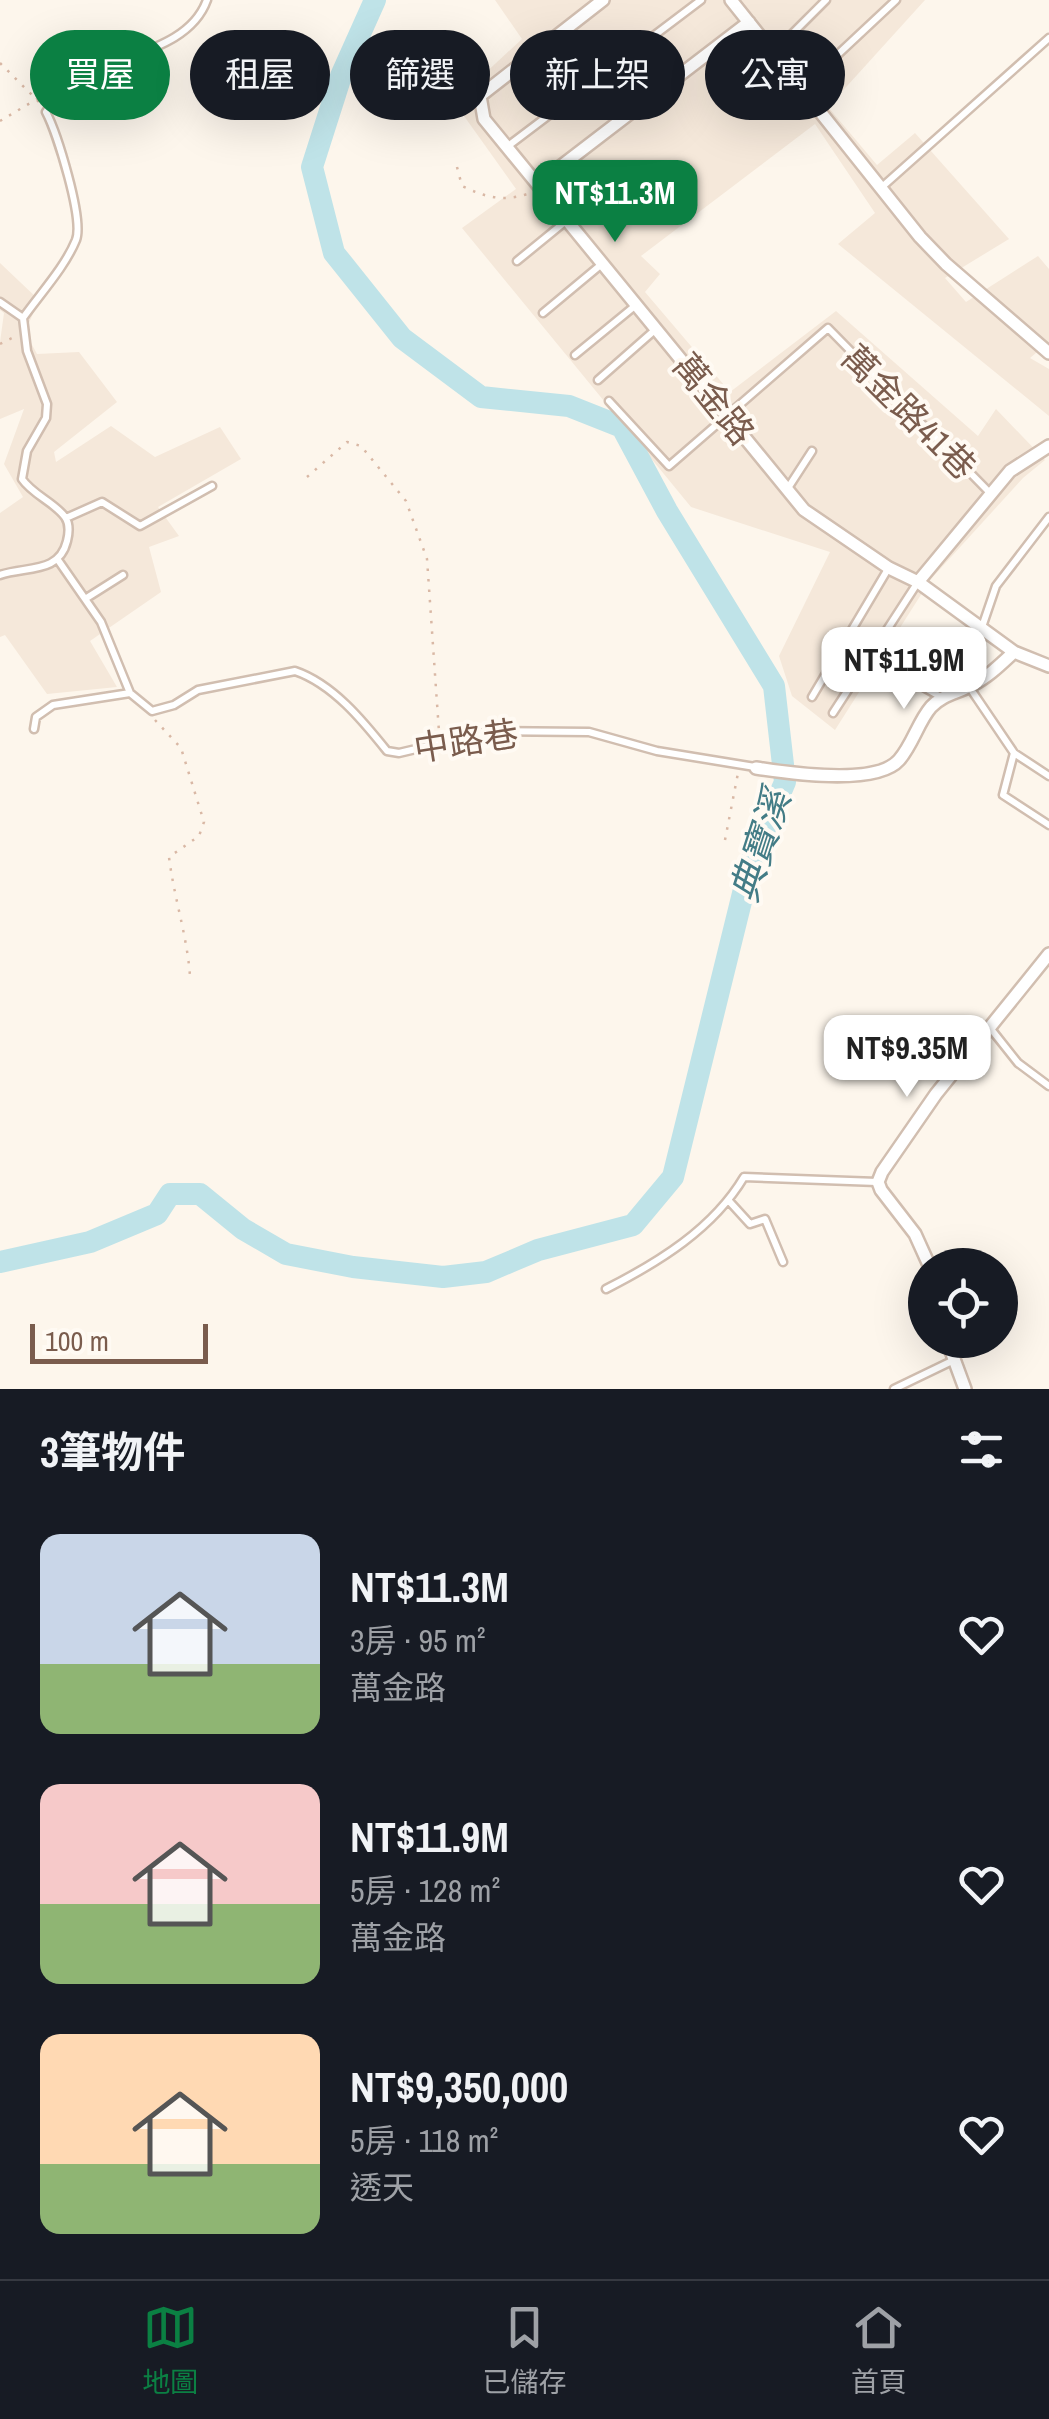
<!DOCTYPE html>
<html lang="zh-TW">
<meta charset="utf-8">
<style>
body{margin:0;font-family:"Archivo Narrow","Noto Sans TC",sans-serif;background:#20242c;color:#f1f3f6;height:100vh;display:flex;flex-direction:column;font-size:38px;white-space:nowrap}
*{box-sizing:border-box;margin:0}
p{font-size:32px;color:#9ea1a6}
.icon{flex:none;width:55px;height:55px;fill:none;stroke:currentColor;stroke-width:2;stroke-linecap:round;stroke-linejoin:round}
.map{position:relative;height:1389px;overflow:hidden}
.drawer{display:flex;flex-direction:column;background:#171b24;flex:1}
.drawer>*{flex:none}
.banner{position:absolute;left:30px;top:30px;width:990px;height:90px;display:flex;gap:20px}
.controls{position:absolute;left:908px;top:1248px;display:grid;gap:20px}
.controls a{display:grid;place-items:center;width:110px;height:110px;border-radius:50%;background:#171b24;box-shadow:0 10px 40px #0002;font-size:50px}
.scale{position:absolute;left:30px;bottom:25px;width:178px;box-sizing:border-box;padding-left:10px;border:5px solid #7a5c4d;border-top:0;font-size:28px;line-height:35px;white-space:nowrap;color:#7a5c4d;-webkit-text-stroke:8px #fffaf3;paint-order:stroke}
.price{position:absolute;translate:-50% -85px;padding:0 22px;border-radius:20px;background:#fff;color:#222;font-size:32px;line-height:65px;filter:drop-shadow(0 2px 5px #0008)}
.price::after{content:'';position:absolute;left:50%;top:60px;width:30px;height:22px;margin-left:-15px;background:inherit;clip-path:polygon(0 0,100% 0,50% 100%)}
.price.active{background:#0b8043;color:#fff}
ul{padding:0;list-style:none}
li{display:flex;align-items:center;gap:30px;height:250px;padding:0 40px}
li span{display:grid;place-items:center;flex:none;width:280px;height:200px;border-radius:20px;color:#555}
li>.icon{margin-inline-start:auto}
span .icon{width:120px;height:120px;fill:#fffc;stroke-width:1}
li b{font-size:42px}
h2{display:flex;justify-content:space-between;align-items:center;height:120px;padding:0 40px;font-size:42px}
.chip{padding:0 35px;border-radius:45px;background:#171b24;box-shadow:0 10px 40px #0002;font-size:35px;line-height:90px}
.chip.active{background:#0b8043;color:#fff}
.menu{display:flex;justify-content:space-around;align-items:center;height:140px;border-top:2px solid #363941;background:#171b24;font-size:28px;color:#9ea1a6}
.menu a{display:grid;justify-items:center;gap:5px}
.menu .active{color:#0b8043}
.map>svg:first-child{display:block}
</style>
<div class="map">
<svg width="1049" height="1389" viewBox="0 0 1049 1389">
<rect width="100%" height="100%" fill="#fdf6ec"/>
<path fill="#f5e8da" d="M 495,0 L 925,0 L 828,107 L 877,165 L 915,133 L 1009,239 L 945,278 L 966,302 L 1038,256 L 1049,269 L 1049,342 L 1030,358 L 1049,369 L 1049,416 L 838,244 L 875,213 L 815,124 L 641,256 L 660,274 L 645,292 L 730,392 L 836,311 L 978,436 L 996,409 L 1045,460 L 1023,478 L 931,579 L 835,730 L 792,696 L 779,656 L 830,552 L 691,507 L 462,228 L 516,189 L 454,102 L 522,39 Z
M 0,263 L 39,300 L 25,332 L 37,354 L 79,352 L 117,402 L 54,452 L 56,462 L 111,426 L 155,457 L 220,427 L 241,459 L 158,507 L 179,536 L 149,547 L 161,592 L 90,641 L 117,687 L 47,694 L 5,635 L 0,637 L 0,513 L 23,497 L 4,464 L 24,409 L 0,419 L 0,342 L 4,313 L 0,310 Z"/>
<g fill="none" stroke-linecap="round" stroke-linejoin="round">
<path stroke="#bfe3e8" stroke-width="22" d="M 0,1262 L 90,1242 L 157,1214 L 170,1194 L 200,1194 L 243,1229 L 286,1254 L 353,1267 L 443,1277 L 486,1272 L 538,1250 L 633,1225 L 673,1177 L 751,861 L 785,782 L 774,686 L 667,511 L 622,427 L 569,406 L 481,397 L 402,338 L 334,253 L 312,167 L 341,76 L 375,0"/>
<defs>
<path id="service" d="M 774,52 L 826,0
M 802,88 L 896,0
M 508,146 L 701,0
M 882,187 L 1049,38
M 517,261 L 566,221
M 0,302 L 23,318
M 543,313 L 603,263
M 575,355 L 636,305
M 598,380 L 656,329
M 609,401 L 669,466 L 828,328 L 991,494
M 788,488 L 812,451
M 66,518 L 102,502 L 140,526 L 212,486
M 58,560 L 101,622 L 130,693 L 152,711 L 174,705 L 198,690 L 295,671 C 333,684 363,721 387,751 L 399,753 L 492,731 L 589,732 L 657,751 L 755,767
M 0,575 C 26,566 59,574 67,541 C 69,533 70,524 65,517 C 54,502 33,495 22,479 L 27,451 L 46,418 L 47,404 L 27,351 L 23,318 C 40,294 65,267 76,240 C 84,219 57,133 46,112 C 51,105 55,97 61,92 C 101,55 187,56 207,0
M 85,599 L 123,575
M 982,627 L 996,586 L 1049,517
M 868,656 L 941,697
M 970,688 L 1014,753 L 1003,795 L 1049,825
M 812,697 L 888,569
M 833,713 L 918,582
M 34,729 L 36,717 L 53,705 L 130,693
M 1014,753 L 1049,776
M 991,1029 L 1018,1063 L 1049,1086
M 729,1201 L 750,1224 L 765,1219 L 783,1262
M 606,1289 C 659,1262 713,1229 744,1177 L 877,1182
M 894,1389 L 952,1361"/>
<path id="minor" d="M 603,0 L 480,96 L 484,119 L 804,510 L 889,568 L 918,582 L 1014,652 L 1049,666
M 731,0 L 920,237 L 946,264 L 1049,353
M 539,183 L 749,22
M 918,582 L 1010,471 L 1049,446
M 756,768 C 788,773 876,786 899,760 C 913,744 918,722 931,707 C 943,694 958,693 972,685 C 988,677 1001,664 1014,652
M 929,1265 L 915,1234 L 881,1190 L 878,1182 L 882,1172 L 936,1094 L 1049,954
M 947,1340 L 965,1389"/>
</defs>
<use href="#service" stroke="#d1beb0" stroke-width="11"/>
<use href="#minor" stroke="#d1beb0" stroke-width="16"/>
<path stroke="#d9b8a5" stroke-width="2.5" stroke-dasharray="2.5 8" stroke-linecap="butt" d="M 0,63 L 41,104
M 0,121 L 37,99
M 457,167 L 462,186 C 485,197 502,202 527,194
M 0,344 L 16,336
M 307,477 L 347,442 L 361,446 L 406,501 L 427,559 L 439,732
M 155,720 L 181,748 L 204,822 L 199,836 L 169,857 C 174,898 187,935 190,976
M 725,840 L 738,773"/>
<use href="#service" stroke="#fff" stroke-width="6"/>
<use href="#minor" stroke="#fff" stroke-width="11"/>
</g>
<g text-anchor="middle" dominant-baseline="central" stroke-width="8" stroke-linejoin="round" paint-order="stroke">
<g font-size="35" fill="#7a5c4d" stroke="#fffaf3">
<text transform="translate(714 399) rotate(51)">萬金路</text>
<text transform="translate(909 412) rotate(45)">萬金路41巷</text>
<text transform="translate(466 741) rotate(-9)">中路巷</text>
</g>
<g font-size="38" font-style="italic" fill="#437c86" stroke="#fffaf3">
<text transform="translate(760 846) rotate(-72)">典寶溪</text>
</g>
</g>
</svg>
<div class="controls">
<a><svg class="icon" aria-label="locate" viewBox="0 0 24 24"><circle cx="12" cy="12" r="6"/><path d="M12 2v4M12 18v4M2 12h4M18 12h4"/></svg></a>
</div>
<div class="scale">100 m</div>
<b class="price active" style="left:615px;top:245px">NT$11.3M</b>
<b class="price" style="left:904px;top:712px">NT$11.9M</b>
<b class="price" style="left:907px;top:1100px">NT$9.35M</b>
<div class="banner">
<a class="chip active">買屋</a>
<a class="chip">租屋</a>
<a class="chip">篩選</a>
<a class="chip">新上架</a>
<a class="chip">公寓</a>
</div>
</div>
<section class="drawer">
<h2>3筆物件<svg class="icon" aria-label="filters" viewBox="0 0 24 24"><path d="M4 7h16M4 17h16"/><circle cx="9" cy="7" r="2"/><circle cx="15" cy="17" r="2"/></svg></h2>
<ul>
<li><span style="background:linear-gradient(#c9d6e8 65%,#8fb573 0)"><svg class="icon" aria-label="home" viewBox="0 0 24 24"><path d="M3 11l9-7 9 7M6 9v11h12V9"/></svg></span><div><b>NT$11.3M</b><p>3房 · 95 m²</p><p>萬金路</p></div><svg class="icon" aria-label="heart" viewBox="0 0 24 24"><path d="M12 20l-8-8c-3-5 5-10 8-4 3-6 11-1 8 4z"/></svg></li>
<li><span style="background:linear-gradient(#f6c9c9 60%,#8fb573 0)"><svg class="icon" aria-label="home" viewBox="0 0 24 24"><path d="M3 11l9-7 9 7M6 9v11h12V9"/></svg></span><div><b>NT$11.9M</b><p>5房 · 128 m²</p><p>萬金路</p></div><svg class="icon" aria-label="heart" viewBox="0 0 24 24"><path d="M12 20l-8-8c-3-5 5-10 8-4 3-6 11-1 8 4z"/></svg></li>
<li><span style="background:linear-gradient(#ffd9b3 65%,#8fb573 0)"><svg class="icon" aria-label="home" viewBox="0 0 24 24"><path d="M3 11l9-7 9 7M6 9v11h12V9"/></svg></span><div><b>NT$9,350,000</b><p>5房 · 118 m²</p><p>透天</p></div><svg class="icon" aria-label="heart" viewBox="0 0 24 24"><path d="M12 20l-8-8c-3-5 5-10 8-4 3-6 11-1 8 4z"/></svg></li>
</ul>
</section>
<nav class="menu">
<a class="active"><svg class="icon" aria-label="map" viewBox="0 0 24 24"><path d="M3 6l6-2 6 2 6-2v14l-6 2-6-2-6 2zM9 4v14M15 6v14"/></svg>地圖</a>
<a><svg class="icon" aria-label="saved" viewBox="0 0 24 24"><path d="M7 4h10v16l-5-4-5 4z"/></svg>已儲存</a>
<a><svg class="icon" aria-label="home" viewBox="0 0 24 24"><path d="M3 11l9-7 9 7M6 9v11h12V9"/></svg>首頁</a>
</nav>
